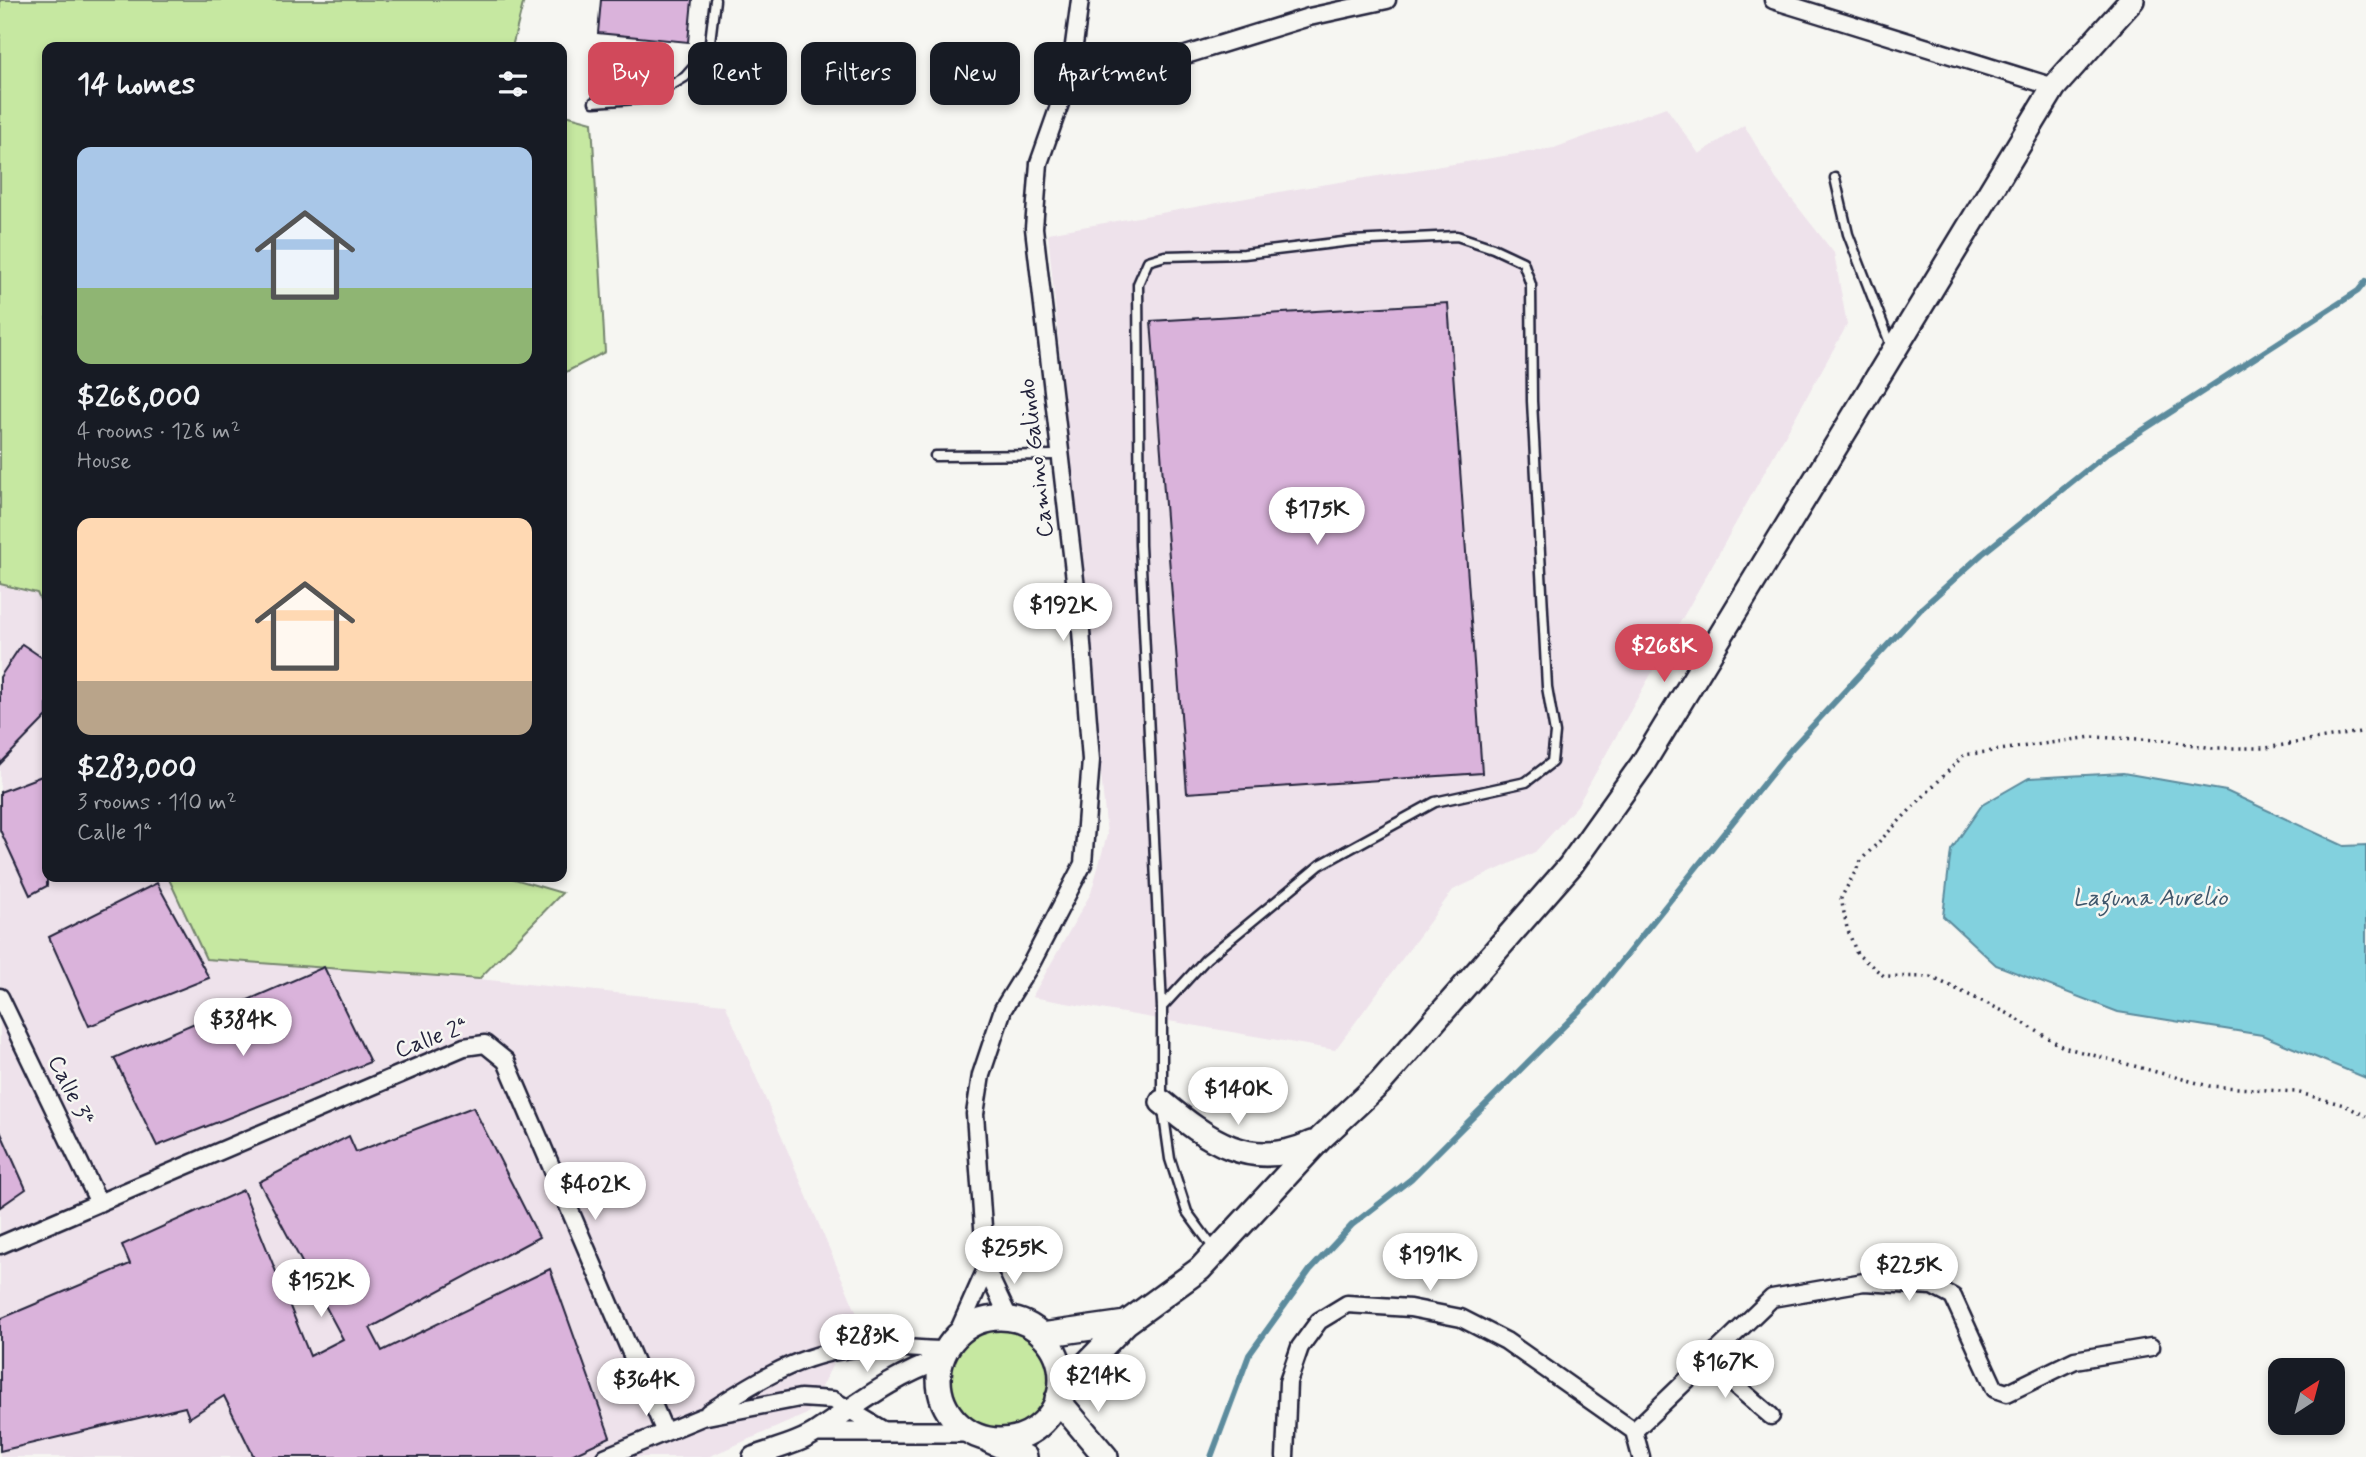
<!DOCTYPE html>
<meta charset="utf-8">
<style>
body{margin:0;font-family:Mynerve,sans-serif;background:#20242c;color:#f1f3f6;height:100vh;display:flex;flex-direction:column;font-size:26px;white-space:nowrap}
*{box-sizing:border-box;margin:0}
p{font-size:23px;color:#9ea1a6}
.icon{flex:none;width:38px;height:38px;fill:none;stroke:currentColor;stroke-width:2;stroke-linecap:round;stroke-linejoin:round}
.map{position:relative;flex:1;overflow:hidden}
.details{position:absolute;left:42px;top:42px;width:525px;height:840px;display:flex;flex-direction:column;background:#171b24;border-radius:14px;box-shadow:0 4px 10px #0003}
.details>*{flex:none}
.hud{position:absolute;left:588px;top:42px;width:665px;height:63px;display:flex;gap:14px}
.needle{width:46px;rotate:36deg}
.controls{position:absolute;left:2268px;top:1358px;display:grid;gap:14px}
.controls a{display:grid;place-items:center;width:77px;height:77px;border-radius:14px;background:#171b24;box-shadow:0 4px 10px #0003;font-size:35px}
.price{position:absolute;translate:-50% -60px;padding:0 16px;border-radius:24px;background:#fff;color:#222;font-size:23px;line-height:46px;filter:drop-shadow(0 2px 4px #0008)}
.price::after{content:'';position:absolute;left:50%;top:42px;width:21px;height:16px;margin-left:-10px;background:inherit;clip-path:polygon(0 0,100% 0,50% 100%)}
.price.current{background:#d1495b;color:#fff}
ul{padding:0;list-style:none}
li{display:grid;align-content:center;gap:14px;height:371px;padding:0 35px}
li span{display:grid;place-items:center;height:217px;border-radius:14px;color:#555}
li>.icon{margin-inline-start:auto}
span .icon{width:126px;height:126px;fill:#fffc;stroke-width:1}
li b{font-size:30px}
h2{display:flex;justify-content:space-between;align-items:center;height:84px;padding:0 35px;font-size:30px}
.pill{padding:0 24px;border-radius:14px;background:#171b24;box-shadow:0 4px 10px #0003;font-size:24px;line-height:63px}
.pill.current{background:#d1495b;color:#fff}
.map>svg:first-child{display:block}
</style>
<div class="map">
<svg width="2366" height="1457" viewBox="0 0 2366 1457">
<rect width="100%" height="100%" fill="#f6f6f2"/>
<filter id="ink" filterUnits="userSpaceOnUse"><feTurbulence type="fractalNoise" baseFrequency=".0143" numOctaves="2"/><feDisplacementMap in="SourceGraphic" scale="14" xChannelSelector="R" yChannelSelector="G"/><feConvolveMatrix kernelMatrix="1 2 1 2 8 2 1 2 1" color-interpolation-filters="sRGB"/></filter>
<g filter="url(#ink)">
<path fill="#eee2eb" d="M 1666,107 L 1699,154 L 1744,125 L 1776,179 L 1834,253 L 1847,325 L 1577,806 L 1535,852 L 1453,890 L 1335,1050 L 1032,997 L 1091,893 L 1107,835 L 1048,233 L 1302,188 L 1554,148 Z
M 0,584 L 37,593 L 47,615 L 47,877 L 168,877 L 206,959 L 479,979 L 725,1004 L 858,1316 L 807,1414 L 708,1457 L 0,1457 Z"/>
<path fill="#c6e8a1" stroke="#74856e" stroke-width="2" d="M 0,0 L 524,0 L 512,47 L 47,47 L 47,615 L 37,593 L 0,584 Z
M 562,114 L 592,122 L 605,352 L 562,374 Z
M 168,877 L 508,877 L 562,893 L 479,979 L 206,959 Z
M946 1378a53 53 0 1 1 106 0a53 53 0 1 1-106 0Z"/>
<path fill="#82d1de" stroke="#5c8b9d" stroke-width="2" d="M 2123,773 L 2226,791 L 2344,846 L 2366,845 L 2366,1078 L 2262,1035 L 2118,1012 L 1996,965 L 1943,916 L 1951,850 L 1982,805 L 2029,778 Z"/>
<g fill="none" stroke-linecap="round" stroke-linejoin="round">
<path stroke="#5c8b9d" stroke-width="6" d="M 1211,1457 L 1249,1355 L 1310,1270 L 1352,1225 L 1411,1179 L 1592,998 L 1792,748 L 1921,609 L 1982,554 L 2109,452 L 2358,291 L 2366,281"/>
</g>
<path fill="#dab3db" stroke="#22223b" stroke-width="2" d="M 601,0 L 692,0 L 688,42 L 598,33 Z
M 1448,303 L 1482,773 L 1187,793 L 1151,321 Z
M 22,644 L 47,661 L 47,716 L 0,764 L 0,677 Z
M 47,774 L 47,886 L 30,895 L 0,830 L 0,792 Z
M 157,883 L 209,978 L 89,1026 L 49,937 Z
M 324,967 L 370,1062 L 157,1146 L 114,1058 Z
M 473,1107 L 539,1237 L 370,1328 L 382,1351 L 550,1269 L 610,1437 L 567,1457 L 254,1457 L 224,1396 L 189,1418 L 185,1407 L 0,1451 L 0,1319 L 130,1264 L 122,1245 L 243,1190 L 310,1356 L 343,1339 L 259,1182 L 349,1136 L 356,1152 Z
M 0,1131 L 26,1189 L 0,1207 Z"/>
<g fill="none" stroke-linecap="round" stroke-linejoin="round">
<defs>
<path id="service" d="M 594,102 L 650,98 L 685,77 L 709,50 L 715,0
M 1835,178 L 1848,234 L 1892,348
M 935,456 L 1058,455
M 1162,1007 L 1206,959 L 1320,865 L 1435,802 L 1526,782 L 1552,762 L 1555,733 L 1547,687 L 1532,401 L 1531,285 L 1523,262 L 1493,248 L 1457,236 L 1351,241 L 1244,254 L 1165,256 L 1148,261 L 1138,284 L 1140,545 L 1162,1007 L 1162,1102 L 1170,1159 L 1187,1212 L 1215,1250"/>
<path id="minor" d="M 1773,0 L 2054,87
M 1070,75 L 1173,59 L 1309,17 L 1387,0
M 0,997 L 99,1203
M 0,1245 L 464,1047 L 485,1044 L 506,1061 L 664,1430
M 1009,1318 L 986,1269 L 975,1114 L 981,1075 L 1003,1009 L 1032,962 L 1083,864 L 1091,760 L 1081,631 L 1034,228 L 1039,163 L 1070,75 L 1080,0
M 957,1334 L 986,1269
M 1716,1351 L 1736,1386 L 1771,1416
M 708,1413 C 748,1386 794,1357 843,1350 C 876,1345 912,1349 945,1350
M 1634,1431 L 1772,1298 L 1864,1282 L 1932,1286 L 1953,1297 L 1995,1389 L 2007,1393 L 2075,1360 L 2151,1347
M 605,1457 L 702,1417 L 800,1398 L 833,1400 L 883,1430
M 1285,1457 L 1288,1382 L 1300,1347 L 1319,1321 L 1347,1304 L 1410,1308 L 1461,1318 L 1506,1341 L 1634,1431 L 1641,1457"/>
<path id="tertiary" d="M 817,1432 L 970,1432
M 753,1457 C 774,1449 801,1443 819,1430 C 858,1404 896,1374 941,1360"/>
<path id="secondary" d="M 1162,1102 C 1208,1140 1250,1172 1312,1143
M939 1379a61 61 0 1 1 122 0a61 61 0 1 1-122 0Z
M 1042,1335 L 1126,1323
M 1060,1391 L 1126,1323 L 1200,1269 L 1321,1138 L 1380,1083 L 1570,866 L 1642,765 L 2054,87 L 2132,0
M 1057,1399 L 1106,1457
M 990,1441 L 1025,1457"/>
</defs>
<use href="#service" stroke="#22223b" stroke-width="13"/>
<use href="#minor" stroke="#22223b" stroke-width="21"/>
<use href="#tertiary" stroke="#22223b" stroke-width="24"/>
<use href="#secondary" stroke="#22223b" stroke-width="28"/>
<path stroke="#22223b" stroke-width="3.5" stroke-dasharray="2 5" stroke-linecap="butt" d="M 2366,731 L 2266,748 L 2212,748 L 2164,740 L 2092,737 L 1964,755 L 1862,859 L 1841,898 L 1847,928 L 1857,954 L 1884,976 L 1931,977 L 2007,1013 L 2063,1047 L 2209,1086 L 2296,1092 L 2344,1105 L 2366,1116"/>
<use href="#service" stroke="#f6f6f2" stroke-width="8"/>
<use href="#minor" stroke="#f6f6f2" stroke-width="16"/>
<use href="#tertiary" stroke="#f6f6f2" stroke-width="19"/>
<use href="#secondary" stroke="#f6f6f2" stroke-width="23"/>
</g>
</g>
<g text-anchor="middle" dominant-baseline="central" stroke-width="5" stroke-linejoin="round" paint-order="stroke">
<g font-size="23" fill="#22223b" stroke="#f6f6f2">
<text transform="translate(1037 458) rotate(-97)">Camino Galindo</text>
<text transform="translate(432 1039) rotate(-20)">Calle 2ª</text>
<text transform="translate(70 1091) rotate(64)">Calle 3ª</text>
</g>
<g font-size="24" font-style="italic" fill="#3f576c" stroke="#f6f6f2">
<text x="2150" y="898">Laguna Aurelio</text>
</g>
</g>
</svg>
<div class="controls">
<a><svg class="needle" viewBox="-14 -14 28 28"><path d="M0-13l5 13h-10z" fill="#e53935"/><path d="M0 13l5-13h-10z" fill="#9ea1a6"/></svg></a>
</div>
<b class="price" style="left:1317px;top:547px">$175K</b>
<b class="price" style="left:1063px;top:643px">$192K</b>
<b class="price current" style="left:1664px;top:684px">$268K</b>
<b class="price" style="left:243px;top:1058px">$384K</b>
<b class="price" style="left:1238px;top:1127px">$140K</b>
<b class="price" style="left:595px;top:1222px">$402K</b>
<b class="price" style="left:1014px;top:1286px">$255K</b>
<b class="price" style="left:1430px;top:1293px">$191K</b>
<b class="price" style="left:1909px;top:1303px">$225K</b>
<b class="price" style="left:321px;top:1319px">$152K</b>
<b class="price" style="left:867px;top:1374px">$283K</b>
<b class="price" style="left:1725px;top:1400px">$167K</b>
<b class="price" style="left:1098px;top:1414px">$214K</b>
<b class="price" style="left:646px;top:1418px">$364K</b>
<div class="hud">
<a class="pill current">Buy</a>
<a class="pill">Rent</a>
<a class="pill">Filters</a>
<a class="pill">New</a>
<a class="pill">Apartment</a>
</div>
<section class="details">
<h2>14 homes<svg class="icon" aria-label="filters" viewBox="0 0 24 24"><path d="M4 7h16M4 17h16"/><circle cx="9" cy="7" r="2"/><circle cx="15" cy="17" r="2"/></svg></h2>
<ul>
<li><span style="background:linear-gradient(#a9c7e8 65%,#8fb573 0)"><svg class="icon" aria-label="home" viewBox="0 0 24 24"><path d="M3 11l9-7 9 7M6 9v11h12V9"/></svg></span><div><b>$268,000</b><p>4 rooms · 128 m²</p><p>House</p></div></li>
<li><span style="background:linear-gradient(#ffd9b3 75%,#b9a48a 0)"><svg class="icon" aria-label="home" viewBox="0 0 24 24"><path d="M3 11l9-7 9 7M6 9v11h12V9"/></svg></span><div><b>$283,000</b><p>3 rooms · 110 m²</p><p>Calle 1ª</p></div></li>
</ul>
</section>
</div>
